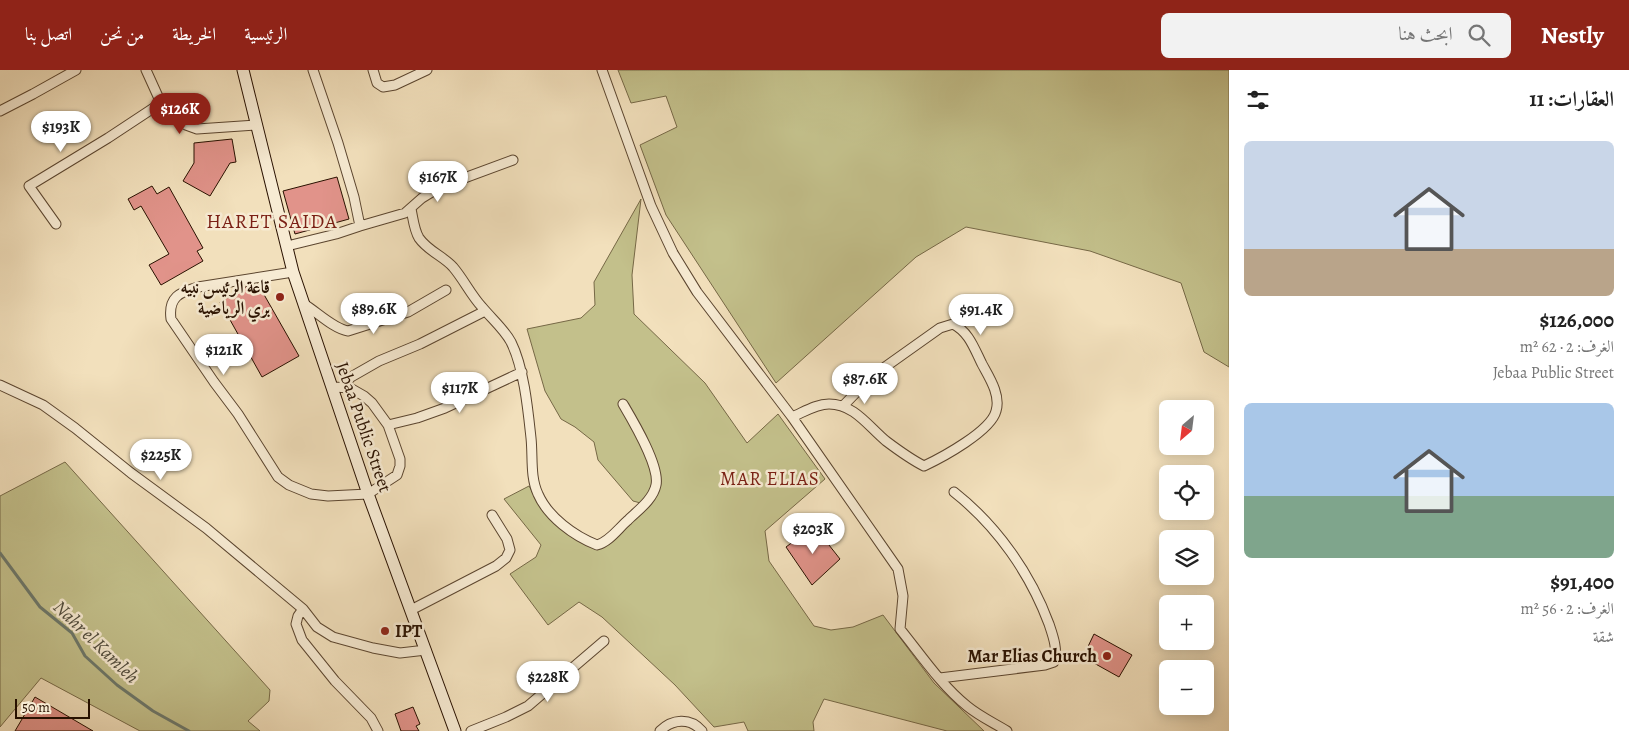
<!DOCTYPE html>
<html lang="ar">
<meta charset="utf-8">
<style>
body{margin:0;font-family:Alegreya,Amiri,serif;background:#f2f2f2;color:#222;direction:rtl;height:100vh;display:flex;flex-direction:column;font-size:19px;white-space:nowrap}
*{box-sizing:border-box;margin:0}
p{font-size:16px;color:#767676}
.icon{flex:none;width:28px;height:28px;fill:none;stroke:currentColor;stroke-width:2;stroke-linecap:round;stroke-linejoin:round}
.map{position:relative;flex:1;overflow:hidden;direction:ltr}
.drawer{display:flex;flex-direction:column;background:#fff;width:400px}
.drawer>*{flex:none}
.needle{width:32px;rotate:208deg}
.fabs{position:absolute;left:1159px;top:330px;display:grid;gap:10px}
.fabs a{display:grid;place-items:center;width:55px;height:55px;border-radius:8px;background:#fff;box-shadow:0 2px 12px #0003;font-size:25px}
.scale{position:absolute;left:15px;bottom:12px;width:75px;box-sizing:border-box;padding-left:5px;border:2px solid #291100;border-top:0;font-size:14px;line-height:18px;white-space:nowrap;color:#291100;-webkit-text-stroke:4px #f7ebd3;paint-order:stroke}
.price{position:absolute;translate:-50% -42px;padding:0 11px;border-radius:18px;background:#fff;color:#222;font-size:16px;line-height:32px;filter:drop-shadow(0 1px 2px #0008)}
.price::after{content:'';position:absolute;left:50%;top:30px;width:15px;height:11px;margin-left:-8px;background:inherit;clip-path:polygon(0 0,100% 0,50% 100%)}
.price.selected{background:#8f2418;color:#fff}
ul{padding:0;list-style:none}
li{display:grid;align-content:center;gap:10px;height:265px;padding:0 15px}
li span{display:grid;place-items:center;height:155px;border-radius:8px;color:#555}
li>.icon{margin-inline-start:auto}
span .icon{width:90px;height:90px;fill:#fffc;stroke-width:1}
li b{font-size:21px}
h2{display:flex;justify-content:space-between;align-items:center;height:60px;padding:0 15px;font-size:21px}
header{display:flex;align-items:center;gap:30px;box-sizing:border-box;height:70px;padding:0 25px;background:#8f2418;color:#fff}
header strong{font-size:24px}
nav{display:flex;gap:28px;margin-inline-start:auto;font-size:18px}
.search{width:350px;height:45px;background:#f2f2f2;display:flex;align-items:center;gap:12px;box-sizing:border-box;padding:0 18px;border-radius:8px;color:#767676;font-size:19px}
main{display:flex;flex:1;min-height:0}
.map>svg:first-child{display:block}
</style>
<header>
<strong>Nestly</strong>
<div class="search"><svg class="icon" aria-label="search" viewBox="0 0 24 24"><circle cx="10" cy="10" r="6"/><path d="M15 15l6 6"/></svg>ابحث هنا</div>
<nav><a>الرئيسية</a><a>الخريطة</a><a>من نحن</a><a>اتصل بنا</a></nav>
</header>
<main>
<section class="drawer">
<h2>العقارات: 11<svg class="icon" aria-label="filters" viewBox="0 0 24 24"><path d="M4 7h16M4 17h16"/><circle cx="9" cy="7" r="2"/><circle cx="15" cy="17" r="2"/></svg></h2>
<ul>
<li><span style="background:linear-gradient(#c9d6e8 70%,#b9a48a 0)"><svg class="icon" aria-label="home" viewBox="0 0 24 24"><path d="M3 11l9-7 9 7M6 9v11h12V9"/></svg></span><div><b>$126,000</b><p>الغرف: 2 · 62 m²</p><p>Jebaa Public Street</p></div></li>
<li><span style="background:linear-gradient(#a9c7e8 60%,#7fa58c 0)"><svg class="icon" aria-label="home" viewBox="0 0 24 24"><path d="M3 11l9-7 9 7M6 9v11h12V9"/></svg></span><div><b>$91,400</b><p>الغرف: 2 · 56 m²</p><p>شقة</p></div></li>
</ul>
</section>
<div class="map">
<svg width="1229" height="661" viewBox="0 0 1229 661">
<rect width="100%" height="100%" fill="#f2e0bc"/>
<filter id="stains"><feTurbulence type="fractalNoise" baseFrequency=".004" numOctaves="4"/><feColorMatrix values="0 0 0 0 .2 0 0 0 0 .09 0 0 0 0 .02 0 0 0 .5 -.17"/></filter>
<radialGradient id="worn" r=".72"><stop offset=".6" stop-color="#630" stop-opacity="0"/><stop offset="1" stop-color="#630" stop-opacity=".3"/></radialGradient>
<path fill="#c3c08b" stroke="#766846" d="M 618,0 L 1229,0 L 1229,297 L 1204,282 L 1181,213 L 1090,181 L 966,157 L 916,187 L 776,313 L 666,145 L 640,75 L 677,57 L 666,26 L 631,33 Z
M 641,129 L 632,205 L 634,244 L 705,313 L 747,373 L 778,344 L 825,409 L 765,461 L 769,491 L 814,556 L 831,560 L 853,557 L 883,545 L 934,613 L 984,661 L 947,661 L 824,629 L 813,652 L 814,661 L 748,661 L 744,652 L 714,657 L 675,615 L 602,547 L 579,532 L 548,555 L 510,504 L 536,487 L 541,475 L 504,429 L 529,416 L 540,435 L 562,457 L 607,475 L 648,435 L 633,431 L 598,390 L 594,372 L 575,357 L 561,349 L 545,321 L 527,259 L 581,248 L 595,235 L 594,212 Z
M 65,392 L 270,620 L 269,631 L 248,651 L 260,661 L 140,661 L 41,608 L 0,657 L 0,426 Z"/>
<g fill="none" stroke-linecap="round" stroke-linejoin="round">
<path stroke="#6d786b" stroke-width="3" d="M 0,483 L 40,537 L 72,563 L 85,586 L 117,615 L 153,641 L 189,661"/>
</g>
<path fill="#e1938a" stroke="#291100" d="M 232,69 L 236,92 L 230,93 L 210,126 L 183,111 L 194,93 L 194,73 Z
M 337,107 L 349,149 L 295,164 L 283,121 Z
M 152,116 L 157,124 L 169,117 L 203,178 L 197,181 L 203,191 L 161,215 L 149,195 L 169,184 L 141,136 L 134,140 L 128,129 Z
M 258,214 L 299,286 L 262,307 L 220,232 L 249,215 Z
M 814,456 L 840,489 L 812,515 L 786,477 Z
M 1094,564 L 1132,585 L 1119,607 L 1083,587 Z
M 35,627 L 93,661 L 15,661 Z
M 413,637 L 420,654 L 416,656 L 419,661 L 401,661 L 395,644 Z"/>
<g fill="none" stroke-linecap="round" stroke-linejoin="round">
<defs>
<path id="street" d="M 146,0 L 161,33 L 168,43 L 186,55 L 197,59 L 257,55
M 373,0 L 377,13 L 383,17 L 395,15 L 427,0
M 602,0 L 651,136 L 673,183 L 697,222 L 792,347 L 898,499 L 903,526 L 900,559 C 921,585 941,615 967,636 C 979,646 994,653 1007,661
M 0,41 L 33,24 L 76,0
M 411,139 C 413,148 414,160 419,168 C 428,181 443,186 453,197 C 464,210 471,225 482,237 C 492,249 504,259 511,272 C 524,298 528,340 531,368 C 533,387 530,407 538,424 C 548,447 574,466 597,475 C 609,472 618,459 627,451 C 637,441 653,430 656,415 C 660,396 633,351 623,334
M 56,154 L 29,116 L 108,68 L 161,33
M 360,156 L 405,143 L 422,128 L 440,117 L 513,90
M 287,176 L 336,164 L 360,156 L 354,127 L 338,73 L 313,0
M 293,202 L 198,217 C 180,222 168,227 171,249 L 214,312 L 238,344 L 278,407 L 289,415 L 311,424 L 328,426 L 368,424 L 397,405 L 400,396 L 400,389 L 388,355 L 372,333 L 364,326 L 350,318 L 333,317
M 304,234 C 317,242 334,259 348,261 L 408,242 L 446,220
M 0,315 L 43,335 L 75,358 L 131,403 L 206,458 L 303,539
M 343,317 L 345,313 L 351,307 L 379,291 L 420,274 L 485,241
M 792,347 C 804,342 816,334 829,334 C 854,334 868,356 886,371 C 898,380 910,389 924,396 C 943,387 991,361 996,341 C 1001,325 989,307 982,294 C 974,278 969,262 953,254 L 940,258 L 871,307 L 843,336
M 388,355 L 417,348 L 445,338 L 522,302
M 411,540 L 496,496 L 506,488 L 510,480 L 507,469 L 492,445
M 940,608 L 1045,595 L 1054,592 C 1058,579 1053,566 1049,554 C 1030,503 997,456 954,422
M 378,661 L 371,648 L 335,611 L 302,570 L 296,554 L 298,546 L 303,539 L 317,557 L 333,567 L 373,578 L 400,583 L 426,580
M 471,661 L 506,647 L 528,636 L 604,571
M 660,661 C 672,649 690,647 702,661"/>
<path id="secondary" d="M 243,0 L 293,202 L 368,424 L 455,661"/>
</defs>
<use href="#street" stroke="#5b452f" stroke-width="11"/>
<use href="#secondary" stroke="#291100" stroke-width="13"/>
<use href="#street" stroke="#f7ebd3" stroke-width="9"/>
<use href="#secondary" stroke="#f7ebd3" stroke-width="11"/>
</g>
<g fill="#8f2418" stroke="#f7ebd3" stroke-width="2">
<circle cx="280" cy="227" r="5"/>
<circle cx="385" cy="561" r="5"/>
<circle cx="1107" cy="586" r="5"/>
</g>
<g text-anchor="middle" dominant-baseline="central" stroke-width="5" stroke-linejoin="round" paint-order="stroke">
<g font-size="18" font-weight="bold" fill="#291100" stroke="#f7ebd3" text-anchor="end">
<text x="270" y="217">قاعة الرئيس نبيه<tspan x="270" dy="21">بري الرياضية</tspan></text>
<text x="395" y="561" text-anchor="start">IPT</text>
<text x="1097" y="586">Mar Elias Church</text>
</g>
<g font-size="18" fill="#291100" stroke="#f7ebd3">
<text transform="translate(364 357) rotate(71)">Jebaa Public Street</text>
</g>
<g font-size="19" letter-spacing="1" fill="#7a1f14" stroke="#f7ebd3">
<text x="770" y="409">MAR ELIAS</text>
</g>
<g font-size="19" font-style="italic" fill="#514d3e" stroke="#f7ebd3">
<text transform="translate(96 572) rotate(44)">Nahr el Kamleh</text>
</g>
<g font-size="20" letter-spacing="1" fill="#7a1f14" stroke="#f7ebd3">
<text x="272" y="151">HARET SAIDA</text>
</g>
</g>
<rect width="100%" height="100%" filter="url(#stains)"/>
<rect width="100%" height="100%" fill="url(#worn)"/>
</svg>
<div class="fabs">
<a><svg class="needle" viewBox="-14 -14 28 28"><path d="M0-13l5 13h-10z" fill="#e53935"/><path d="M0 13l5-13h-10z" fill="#767676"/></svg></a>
<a><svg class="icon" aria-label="locate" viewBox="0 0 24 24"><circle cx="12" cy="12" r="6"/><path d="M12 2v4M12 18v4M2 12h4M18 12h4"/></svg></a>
<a><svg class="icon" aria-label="layers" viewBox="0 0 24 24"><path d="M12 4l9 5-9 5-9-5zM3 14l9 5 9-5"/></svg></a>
<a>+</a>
<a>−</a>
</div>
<div class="scale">50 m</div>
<b class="price selected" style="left:180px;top:65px">$126K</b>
<b class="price" style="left:61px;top:83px">$193K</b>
<b class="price" style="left:438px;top:133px">$167K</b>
<b class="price" style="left:374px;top:265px">$89.6K</b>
<b class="price" style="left:981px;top:266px">$91.4K</b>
<b class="price" style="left:224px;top:306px">$121K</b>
<b class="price" style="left:865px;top:335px">$87.6K</b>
<b class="price" style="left:460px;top:344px">$117K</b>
<b class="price" style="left:161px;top:411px">$225K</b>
<b class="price" style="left:813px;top:485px">$203K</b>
<b class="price" style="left:548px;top:633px">$228K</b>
</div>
</main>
